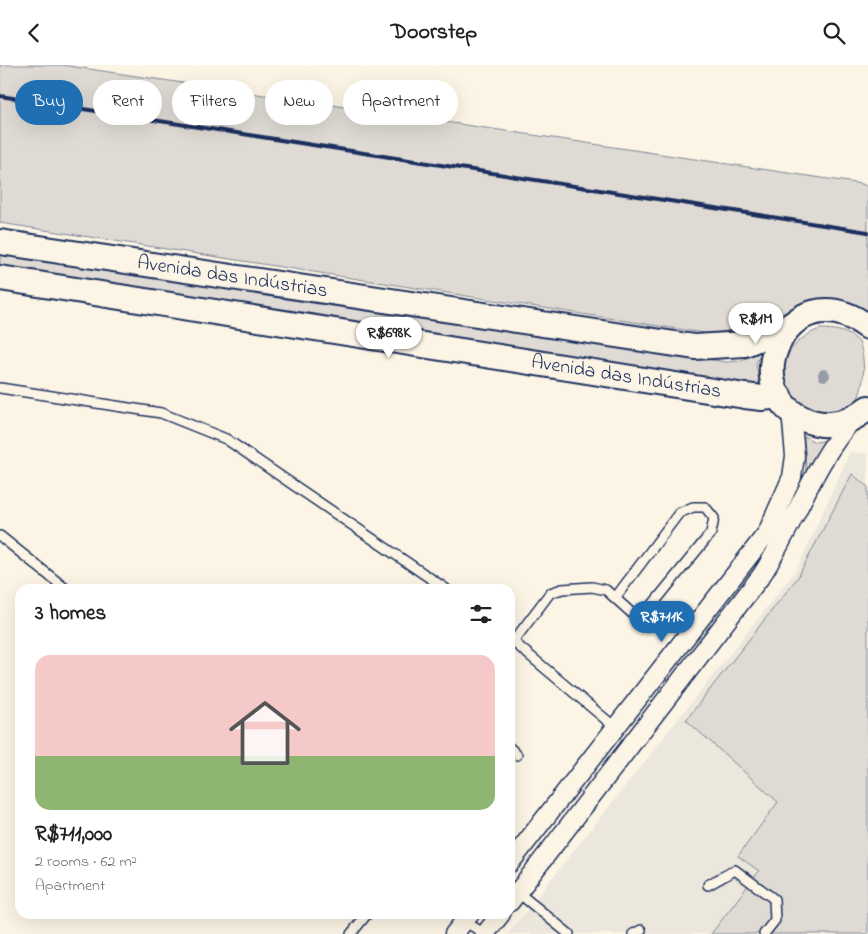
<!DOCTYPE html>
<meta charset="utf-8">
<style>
body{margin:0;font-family:"Indie Flower",sans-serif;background:#f6f6f6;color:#202124;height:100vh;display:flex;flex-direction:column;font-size:19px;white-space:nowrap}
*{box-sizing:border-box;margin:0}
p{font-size:16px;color:#757577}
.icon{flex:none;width:28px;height:28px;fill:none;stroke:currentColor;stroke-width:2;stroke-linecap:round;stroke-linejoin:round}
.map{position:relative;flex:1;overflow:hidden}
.drawer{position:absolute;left:15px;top:519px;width:500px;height:335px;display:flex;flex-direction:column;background:#fff;border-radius:15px;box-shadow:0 5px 20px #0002}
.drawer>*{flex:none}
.guide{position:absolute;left:15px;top:15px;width:500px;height:45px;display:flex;gap:10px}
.price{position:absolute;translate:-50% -42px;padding:0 11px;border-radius:18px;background:#fff;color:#222;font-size:16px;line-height:32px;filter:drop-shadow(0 1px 2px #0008)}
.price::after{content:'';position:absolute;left:50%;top:30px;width:15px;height:11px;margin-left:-8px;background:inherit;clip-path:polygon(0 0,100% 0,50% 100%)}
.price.current{background:#1f6fb2;color:#fff}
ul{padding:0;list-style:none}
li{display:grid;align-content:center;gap:10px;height:265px;padding:0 20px}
li span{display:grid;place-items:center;height:155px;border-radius:15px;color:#555}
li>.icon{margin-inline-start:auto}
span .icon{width:90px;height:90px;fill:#fffc;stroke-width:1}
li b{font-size:21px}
h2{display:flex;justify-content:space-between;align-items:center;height:60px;padding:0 20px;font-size:21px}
.tag{padding:0 18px;border-radius:22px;background:#fff;box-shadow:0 5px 20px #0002;font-size:18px;line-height:45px}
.tag.current{background:#1f6fb2;color:#fff}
header{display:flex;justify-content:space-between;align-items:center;height:65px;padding:0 20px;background:#fff;font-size:22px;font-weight:800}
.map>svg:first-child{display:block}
</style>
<header><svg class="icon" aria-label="back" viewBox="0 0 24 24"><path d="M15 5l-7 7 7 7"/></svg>Doorstep<svg class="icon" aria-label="search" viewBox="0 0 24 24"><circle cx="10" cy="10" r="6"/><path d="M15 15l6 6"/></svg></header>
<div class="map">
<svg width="868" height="869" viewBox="0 0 868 869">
<rect width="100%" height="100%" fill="#fcf5e5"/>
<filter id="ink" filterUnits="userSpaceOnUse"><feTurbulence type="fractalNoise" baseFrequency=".02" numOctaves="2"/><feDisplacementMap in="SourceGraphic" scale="10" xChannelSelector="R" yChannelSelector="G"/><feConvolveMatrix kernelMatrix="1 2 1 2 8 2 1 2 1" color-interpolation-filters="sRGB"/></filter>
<g filter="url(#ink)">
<path fill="#ece7dc" d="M 850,387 L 868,389 L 868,869 L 508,869 L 797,504 Z"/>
<path fill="#dfdbd4" stroke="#7d8599" d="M 0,0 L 62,0 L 862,119 L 868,122 L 868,249 C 826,220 811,239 770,253 C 751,260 730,266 710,269 L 0,158 Z
M 0,186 L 726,297 L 740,296 L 762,286 L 756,298 L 760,324 L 0,209 Z
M 820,264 C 834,264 849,266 859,277 C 868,299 866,350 833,352 C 824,353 802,341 793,337 C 790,330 786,322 784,315 C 778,291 800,271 820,264 Z
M 804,371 L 815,377 L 827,375 L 809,407 L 806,406 Z
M 852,409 L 868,422 L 868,869 L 711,869 L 759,806 L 738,791 L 778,737 L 686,655 L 798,512 Z"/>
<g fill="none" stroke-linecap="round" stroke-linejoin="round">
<defs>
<path id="lane" d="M 0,323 L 161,348 L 226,374 L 446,524
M 0,471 L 66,524
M 615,533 L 679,448 L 693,442 L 705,442 L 714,453 L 711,468 L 640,555
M 510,574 L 616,663
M 513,577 L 550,528 L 562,524 L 592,522 L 606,525 L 646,561
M 510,683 L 517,690
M 708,820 L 735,805 L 774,834 L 775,855 L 764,869
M 510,821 L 569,869
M 464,856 L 485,869
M 351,869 L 367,849
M 633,869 L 641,865"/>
<path id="street" d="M 510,798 L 767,468 L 792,412 L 795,391 L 791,346
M 510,837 L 761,511 C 795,460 812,400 853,354
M 454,869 L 470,849
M 485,869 L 501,849"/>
<g id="secondary">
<path id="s1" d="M 0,177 L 695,282 L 745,279 L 789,261"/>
<path id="s2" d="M 0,213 L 745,331 L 762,333 L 779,331"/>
<path d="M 868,262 C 786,201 730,333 812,357 C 833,363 851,357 868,343"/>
</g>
</defs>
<use href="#lane" stroke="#1b2f5e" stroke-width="12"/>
<use href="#street" stroke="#1b2f5e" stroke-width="21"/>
<use href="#secondary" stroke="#1b2f5e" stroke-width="28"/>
<use href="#lane" stroke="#fcf5e5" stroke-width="9"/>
<use href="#street" stroke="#fcf5e5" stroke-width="18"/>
<use href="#secondary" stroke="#fcf5e5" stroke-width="24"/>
<path stroke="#1b2f5e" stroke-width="4" d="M 0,31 L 868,167"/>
</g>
<circle fill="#969ba8" cx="824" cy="310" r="6"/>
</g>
<g text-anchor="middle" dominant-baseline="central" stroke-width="4" stroke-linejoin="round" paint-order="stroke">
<g font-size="20" fill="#1b2f5e" stroke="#fcf5e5">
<text stroke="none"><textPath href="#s1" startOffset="235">Avenida das Indústrias</textPath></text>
<text stroke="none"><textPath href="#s2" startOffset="634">Avenida das Indústrias</textPath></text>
</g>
</g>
</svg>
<b class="price" style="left:756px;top:280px">R$1M</b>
<b class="price" style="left:389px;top:294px">R$698K</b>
<b class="price current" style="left:662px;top:578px">R$711K</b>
<div class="guide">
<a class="tag current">Buy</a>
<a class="tag">Rent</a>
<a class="tag">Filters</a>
<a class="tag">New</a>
<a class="tag">Apartment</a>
</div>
<section class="drawer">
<h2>3 homes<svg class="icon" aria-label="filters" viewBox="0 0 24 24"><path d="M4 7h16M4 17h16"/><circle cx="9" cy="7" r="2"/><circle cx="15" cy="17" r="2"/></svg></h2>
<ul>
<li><span style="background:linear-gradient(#f6c9c9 65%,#8fb573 0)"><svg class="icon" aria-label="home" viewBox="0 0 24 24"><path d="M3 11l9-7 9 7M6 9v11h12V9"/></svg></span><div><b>R$711,000</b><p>2 rooms · 62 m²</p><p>Apartment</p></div></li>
</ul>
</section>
</div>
